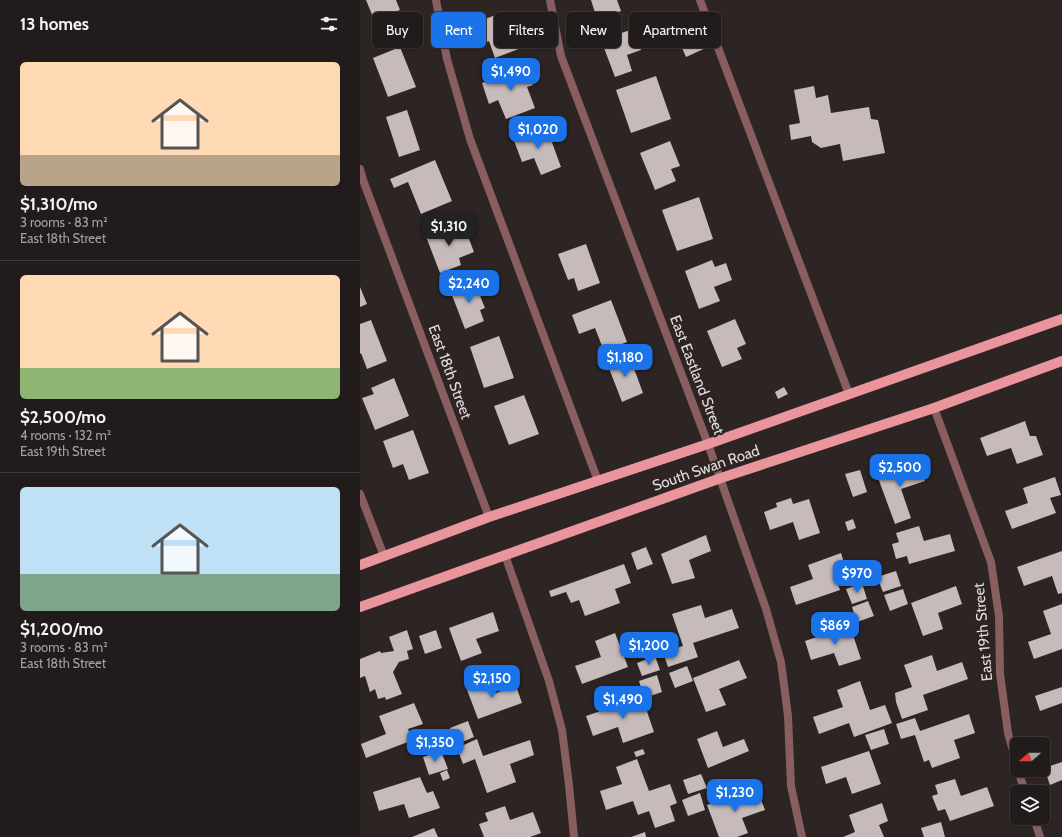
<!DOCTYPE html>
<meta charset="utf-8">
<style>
body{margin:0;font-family:Cabin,sans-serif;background:#2e2828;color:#f1f3f6;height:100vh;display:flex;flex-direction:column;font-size:15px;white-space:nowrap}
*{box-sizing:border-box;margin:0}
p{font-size:13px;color:#a2a1a3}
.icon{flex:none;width:22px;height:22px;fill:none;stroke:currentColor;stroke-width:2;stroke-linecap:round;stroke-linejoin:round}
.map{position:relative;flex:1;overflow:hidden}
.side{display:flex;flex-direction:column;background:#221b1b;width:360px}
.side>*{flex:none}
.top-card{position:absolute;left:12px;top:12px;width:380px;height:36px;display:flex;gap:8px}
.needle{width:26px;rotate:250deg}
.controls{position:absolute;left:650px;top:737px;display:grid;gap:8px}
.controls a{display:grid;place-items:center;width:40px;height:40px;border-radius:6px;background:#221b1b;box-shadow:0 1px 3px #0004,0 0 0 1px #3f393a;font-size:20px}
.price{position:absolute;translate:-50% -34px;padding:0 9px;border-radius:8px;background:#1a73e8;color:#fff;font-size:13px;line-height:26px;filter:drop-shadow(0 1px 2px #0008)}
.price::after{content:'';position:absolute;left:50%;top:24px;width:12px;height:9px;margin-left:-6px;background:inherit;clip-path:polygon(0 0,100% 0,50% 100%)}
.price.selected{background:#222;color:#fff}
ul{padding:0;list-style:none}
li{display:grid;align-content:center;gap:8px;height:212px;padding:0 20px}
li+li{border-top:1px solid #3f393a}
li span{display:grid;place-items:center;height:124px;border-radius:6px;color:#555}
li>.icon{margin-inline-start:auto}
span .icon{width:72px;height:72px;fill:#fffc;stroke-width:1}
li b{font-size:17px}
h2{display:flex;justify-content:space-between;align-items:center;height:48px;padding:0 20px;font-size:17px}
.pill{padding:0 14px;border-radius:6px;background:#221b1b;box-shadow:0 1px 3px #0004,0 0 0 1px #3f393a;font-size:14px;line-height:36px}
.pill.selected{background:#1a73e8;color:#fff}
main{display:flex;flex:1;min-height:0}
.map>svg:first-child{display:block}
</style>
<main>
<section class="side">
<h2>13 homes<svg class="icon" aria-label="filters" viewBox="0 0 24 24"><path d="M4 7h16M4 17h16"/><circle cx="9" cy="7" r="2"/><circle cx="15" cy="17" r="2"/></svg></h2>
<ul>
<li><span style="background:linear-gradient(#ffd9b3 75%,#b9a48a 0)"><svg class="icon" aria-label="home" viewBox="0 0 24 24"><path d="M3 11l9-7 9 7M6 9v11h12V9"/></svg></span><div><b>$1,310/mo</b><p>3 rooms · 83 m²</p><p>East 18th Street</p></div></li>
<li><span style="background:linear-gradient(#ffd9b3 75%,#8fb573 0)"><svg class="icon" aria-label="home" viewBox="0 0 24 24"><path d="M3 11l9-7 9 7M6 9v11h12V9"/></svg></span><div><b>$2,500/mo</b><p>4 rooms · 132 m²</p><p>East 19th Street</p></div></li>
<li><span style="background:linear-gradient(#bfe0f5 70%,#7fa58c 0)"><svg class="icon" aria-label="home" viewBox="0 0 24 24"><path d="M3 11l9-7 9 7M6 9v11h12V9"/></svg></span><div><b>$1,200/mo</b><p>3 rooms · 83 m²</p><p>East 18th Street</p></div></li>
</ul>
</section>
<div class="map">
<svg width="702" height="837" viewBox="0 0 702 837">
<rect width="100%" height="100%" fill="#2d2424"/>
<path fill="#c7baba" d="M 6,0 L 36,0 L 40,10 L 31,13 L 37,27 L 20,34 Z
M 231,0 L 257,0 L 261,11 L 237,19 Z
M 146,11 L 161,48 L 135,58 L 129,41 L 120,45 L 112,24 Z
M 273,29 L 281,50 L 267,55 L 272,71 L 255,77 L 241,40 Z
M 342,33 L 348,47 L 326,57 L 320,43 Z
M 40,47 L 56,87 L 28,97 L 13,58 Z
M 166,67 L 173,85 L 167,87 L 175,108 L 146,119 L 138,100 L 129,104 L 122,83 Z
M 296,76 L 311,119 L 271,133 L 256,90 Z
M 454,86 L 456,98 L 468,95 L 471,113 L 509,107 L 511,119 L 518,120 L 525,153 L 483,161 L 480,144 L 461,148 L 452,142 L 451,136 L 431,140 L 429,125 L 440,123 L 434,90 Z
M 47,110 L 60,150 L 39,157 L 26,117 Z
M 186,126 L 201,167 L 181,175 L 174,158 L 162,162 L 153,138 Z
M 310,141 L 320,166 L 311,169 L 316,181 L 295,190 L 280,153 Z
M 75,160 L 92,201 L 61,214 L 48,182 L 34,188 L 30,179 Z
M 339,197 L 353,239 L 317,251 L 302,210 Z
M 89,224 L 92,231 L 104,226 L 114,252 L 99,258 L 101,265 L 80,273 L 65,234 Z
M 226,244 L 240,283 L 218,291 L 214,278 L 208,280 L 198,254 Z
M 352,260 L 355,267 L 366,263 L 372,280 L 354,287 L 360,301 L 339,309 L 325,271 Z
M 114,281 L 125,308 L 120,310 L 124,321 L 105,329 L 90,290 Z
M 0,287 L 7,304 L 0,307 Z
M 251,300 L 267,342 L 244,351 L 235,328 L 219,334 L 212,315 Z
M 375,319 L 386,344 L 377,348 L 382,359 L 362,367 L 347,331 Z
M 11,320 L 27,361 L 7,369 L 1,353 L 0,354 L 0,324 Z
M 139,336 L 154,378 L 124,388 L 110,347 Z
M 269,355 L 283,393 L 262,402 L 247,363 Z
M 34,378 L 49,416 L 15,430 L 2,398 L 14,394 L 11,388 Z
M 424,387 L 428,394 L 418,399 L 415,392 Z
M 164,395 L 179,434 L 149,445 L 134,406 Z
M 665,421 L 670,436 L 676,436 L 683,455 L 657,464 L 651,448 L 627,456 L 620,438 Z
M 53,430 L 69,473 L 49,480 L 43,464 L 33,468 L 23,441 Z
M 557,460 L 565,481 L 541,489 L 551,518 L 535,524 L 517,475 Z
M 500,470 L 507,492 L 493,497 L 485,474 Z
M 695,477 L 701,495 L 690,498 L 696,513 L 652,529 L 645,511 L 668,503 L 663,488 Z
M 431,498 L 433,504 L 449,499 L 460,533 L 439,540 L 433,522 L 410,530 L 404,512 L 417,507 L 416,503 Z
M 493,519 L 496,528 L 488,531 L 485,522 Z
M 559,526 L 564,541 L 590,534 L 595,551 L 549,564 L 547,556 L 536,559 L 532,544 L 539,542 L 536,533 Z
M 346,535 L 351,551 L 329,560 L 335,578 L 312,584 L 301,554 Z
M 286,547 L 293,564 L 277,570 L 271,553 Z
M 702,551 L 702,593 L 698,594 L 692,576 L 664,586 L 657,567 Z
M 481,553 L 486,569 L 475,574 L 480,590 L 436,605 L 430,587 L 453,579 L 448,565 Z
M 264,564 L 271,583 L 255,589 L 260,603 L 225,616 L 219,600 L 211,603 L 206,592 L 191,597 L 189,591 Z
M 536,571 L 541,586 L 523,592 L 517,577 Z
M 502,583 L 507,599 L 492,604 L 486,589 Z
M 596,586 L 602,604 L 578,613 L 583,629 L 563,636 L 551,603 Z
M 543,589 L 548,604 L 530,611 L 524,595 Z
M 508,601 L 514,616 L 497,622 L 492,607 Z
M 702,604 L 702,649 L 674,659 L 668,642 L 691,634 L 683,611 Z
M 341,605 L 345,618 L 372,609 L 379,628 L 333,643 L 338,657 L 308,667 L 303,652 L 323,646 L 312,614 Z
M 133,612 L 139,631 L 116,639 L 122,653 L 101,661 L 89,628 Z
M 490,626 L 501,659 L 479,666 L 474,653 L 451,660 L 445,641 Z
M 47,630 L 53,649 L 47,651 L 49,659 L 39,662 L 33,672 L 42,694 L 26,700 L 25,697 L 18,699 L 15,689 L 10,692 L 5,676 L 0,678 L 0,659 L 20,651 L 21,653 L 34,651 L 29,637 Z
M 76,630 L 82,648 L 65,654 L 59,636 Z
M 255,633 L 268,667 L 222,684 L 215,666 L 241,657 L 235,641 Z
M 572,655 L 577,671 L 602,662 L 608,679 L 563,695 L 568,710 L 542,719 L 536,702 L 535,693 L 552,687 L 544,665 Z
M 295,656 L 300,670 L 282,676 L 277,663 Z
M 379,660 L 387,678 L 359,689 L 366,705 L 346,712 L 333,678 Z
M 327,666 L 333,681 L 315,688 L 309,673 Z
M 297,675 L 302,692 L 284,698 L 279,681 Z
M 128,680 L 133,694 L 156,686 L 162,703 L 118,719 L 106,687 Z
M 500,681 L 510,710 L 525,705 L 532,723 L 494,737 L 489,723 L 459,734 L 453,717 L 483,707 L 477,690 Z
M 702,687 L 702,703 L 680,711 L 675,696 Z
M 282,697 L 294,732 L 263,743 L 258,727 L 233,736 L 226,716 Z
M 54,703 L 63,724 L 48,729 L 53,740 L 6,758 L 1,744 L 26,734 L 19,716 Z
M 609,714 L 615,733 L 594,740 L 600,758 L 572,768 L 569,760 L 564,762 L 555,735 L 541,739 L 536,724 L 555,718 L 560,731 Z
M 108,721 L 114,737 L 95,745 L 90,728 Z
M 524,729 L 529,744 L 511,750 L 505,735 Z
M 357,731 L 363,747 L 384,739 L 389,751 L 348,768 L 337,739 Z
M 80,734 L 85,747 L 69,753 L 64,740 Z
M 117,739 L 123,756 L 170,740 L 174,755 L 150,764 L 156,782 L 127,793 L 115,759 L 103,764 L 97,748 Z
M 283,749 L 285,754 L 276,757 L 274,752 Z
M 81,751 L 88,769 L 69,775 L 63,757 Z
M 509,751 L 521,784 L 492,794 L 486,777 L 466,784 L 461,767 Z
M 277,759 L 289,791 L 310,784 L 317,803 L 310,806 L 315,821 L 295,828 L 289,811 L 278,815 L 273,801 L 246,810 L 240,791 L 262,784 L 256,767 Z
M 702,762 L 702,780 L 690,785 L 684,768 Z
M 87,770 L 90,778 L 83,781 L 80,773 Z
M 341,774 L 347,788 L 328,794 L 323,780 Z
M 60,777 L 67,793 L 73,791 L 80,808 L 49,818 L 44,804 L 19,811 L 13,792 Z
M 595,779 L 601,796 L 627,787 L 634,806 L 590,821 L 585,809 L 578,811 L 572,796 L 578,794 L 575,785 Z
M 396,787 L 405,810 L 382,818 L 388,833 L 377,837 L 359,837 L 347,805 Z
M 340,793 L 345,810 L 328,816 L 322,800 Z
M 522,803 L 528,821 L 519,825 L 524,837 L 483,837 L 495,832 L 489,815 Z
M 145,806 L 150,820 L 173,812 L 181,833 L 170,837 L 124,837 L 119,824 L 128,821 L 125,813 Z
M 581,822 L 585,837 L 564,837 L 561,828 Z
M 74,828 L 78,837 L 52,837 Z
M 285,832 L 286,837 L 271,837 Z"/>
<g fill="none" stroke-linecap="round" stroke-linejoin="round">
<path stroke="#885e61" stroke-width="8" d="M 76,0 L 87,59 L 110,139 L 238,481
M 340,0 L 489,394
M 0,494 L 24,556"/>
<path stroke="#885e61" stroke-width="8" d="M 190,0 L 201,56 L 348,444 L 406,609 L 421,662 L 428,716 L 431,786 L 442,837
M 0,169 L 3,180 L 129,517
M 574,408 L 631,562 L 639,616 L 640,674 L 648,733 L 657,765
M 145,555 L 189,681 L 202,730 L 209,785 L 214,837
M 658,770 L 665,792
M 674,818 L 680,837"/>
<path stroke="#ea959b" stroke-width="10" d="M 0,565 L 129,517 L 348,444 L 702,319
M 0,607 L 361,478 L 574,408 L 702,361"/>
</g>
<g text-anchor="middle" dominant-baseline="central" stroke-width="4" stroke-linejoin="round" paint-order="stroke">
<g font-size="15" fill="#e3dcdc" stroke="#2d2424">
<text transform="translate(90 372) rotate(70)">East 18th Street</text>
<text transform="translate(337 375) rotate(69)">East Eastland Street</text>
<text transform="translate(346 468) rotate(-19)">South Swan Road</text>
<text transform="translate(623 632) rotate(-95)">East 19th Street</text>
</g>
</g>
</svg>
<div class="controls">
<a><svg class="needle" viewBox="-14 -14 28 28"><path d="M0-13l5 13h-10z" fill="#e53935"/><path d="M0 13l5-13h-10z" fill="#a2a1a3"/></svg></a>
<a><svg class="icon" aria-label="layers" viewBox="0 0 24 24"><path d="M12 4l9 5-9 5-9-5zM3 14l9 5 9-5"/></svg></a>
</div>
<b class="price" style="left:151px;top:92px">$1,490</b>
<b class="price" style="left:178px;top:150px">$1,020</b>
<b class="price selected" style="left:89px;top:247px">$1,310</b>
<b class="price" style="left:109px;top:304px">$2,240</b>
<b class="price" style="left:265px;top:378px">$1,180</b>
<b class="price" style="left:540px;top:488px">$2,500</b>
<b class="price" style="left:497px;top:594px">$970</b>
<b class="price" style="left:475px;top:646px">$869</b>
<b class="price" style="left:289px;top:666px">$1,200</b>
<b class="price" style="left:132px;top:699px">$2,150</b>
<b class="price" style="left:263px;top:720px">$1,490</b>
<b class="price" style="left:75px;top:763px">$1,350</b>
<b class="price" style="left:375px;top:813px">$1,230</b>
<div class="top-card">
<a class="pill">Buy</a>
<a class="pill selected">Rent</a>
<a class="pill">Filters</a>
<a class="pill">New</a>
<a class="pill">Apartment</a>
</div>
</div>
</main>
